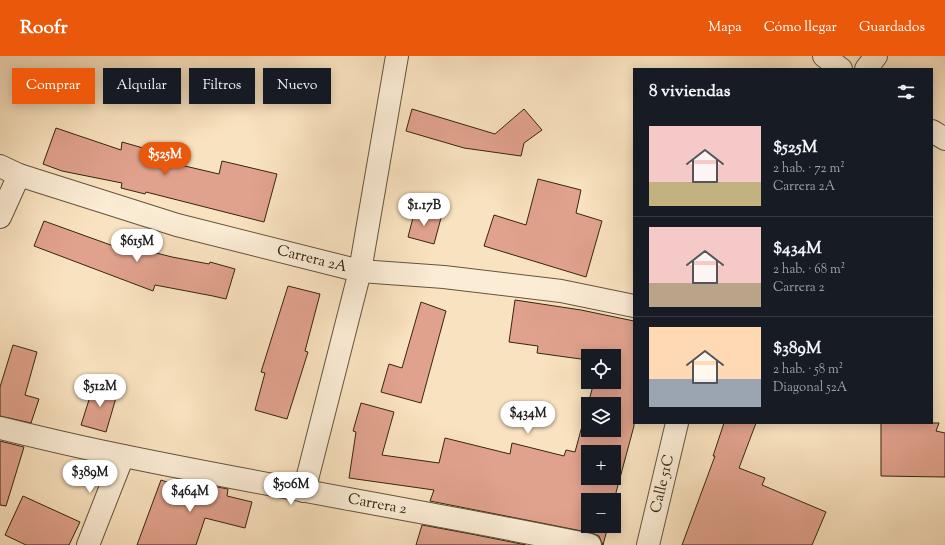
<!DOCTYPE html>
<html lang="es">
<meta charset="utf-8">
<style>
body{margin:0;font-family:"Sorts Mill Goudy",serif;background:#20242c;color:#f1f3f6;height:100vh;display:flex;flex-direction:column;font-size:15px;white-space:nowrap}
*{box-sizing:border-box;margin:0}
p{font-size:13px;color:#9ea1a6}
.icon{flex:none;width:22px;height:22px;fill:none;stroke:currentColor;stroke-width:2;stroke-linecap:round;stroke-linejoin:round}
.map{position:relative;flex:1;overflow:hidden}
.panel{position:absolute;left:633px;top:12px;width:300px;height:356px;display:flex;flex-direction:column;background:#171b24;border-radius:0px;box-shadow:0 2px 10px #0003}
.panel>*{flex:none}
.hud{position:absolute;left:12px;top:12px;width:380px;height:36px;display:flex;gap:8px}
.controls{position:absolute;left:581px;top:293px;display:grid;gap:8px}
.controls a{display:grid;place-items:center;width:40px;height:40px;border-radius:0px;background:#171b24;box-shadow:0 2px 10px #0003;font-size:20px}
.price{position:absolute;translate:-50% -34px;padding:0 9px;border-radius:14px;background:#fff;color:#222;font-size:13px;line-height:26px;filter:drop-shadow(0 1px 2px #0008)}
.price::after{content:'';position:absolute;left:50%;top:24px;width:12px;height:9px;margin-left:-6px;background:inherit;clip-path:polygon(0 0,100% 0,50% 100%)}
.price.active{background:#ea580c;color:#fff}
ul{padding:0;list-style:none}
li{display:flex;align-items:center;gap:12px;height:100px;padding:0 16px}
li+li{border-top:1px solid #363941}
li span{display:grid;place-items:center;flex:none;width:112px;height:80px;border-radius:0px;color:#555}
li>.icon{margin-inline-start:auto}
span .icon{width:48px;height:48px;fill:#fffc;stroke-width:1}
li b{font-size:17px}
h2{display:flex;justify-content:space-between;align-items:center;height:48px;padding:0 16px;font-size:17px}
.tag{padding:0 14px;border-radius:0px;background:#171b24;box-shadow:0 2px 10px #0003;font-size:14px;line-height:36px}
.tag.active{background:#ea580c;color:#fff}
header{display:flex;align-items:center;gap:24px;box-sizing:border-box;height:56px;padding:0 20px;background:#ea580c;color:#fff}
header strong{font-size:19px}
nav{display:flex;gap:22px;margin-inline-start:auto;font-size:14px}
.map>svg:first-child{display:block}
</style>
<header>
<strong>Roofr</strong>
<nav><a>Mapa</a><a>Cómo llegar</a><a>Guardados</a></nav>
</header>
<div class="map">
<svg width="945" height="489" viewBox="0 0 945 489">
<rect width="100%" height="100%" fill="#f9e2bf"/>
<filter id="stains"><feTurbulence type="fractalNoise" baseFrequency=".005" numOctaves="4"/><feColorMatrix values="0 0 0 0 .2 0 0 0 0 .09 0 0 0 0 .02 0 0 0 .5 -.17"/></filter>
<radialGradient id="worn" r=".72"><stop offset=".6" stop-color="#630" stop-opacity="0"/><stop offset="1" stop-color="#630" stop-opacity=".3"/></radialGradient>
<path fill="#e1a28d" stroke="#34250f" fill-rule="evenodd" d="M 412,53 L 495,78 L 524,53 L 542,74 L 524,87 L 521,100 L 464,92 L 406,75 Z
M 56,72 L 121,94 L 122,86 L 157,96 L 155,103 L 219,118 L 222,105 L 277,118 L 264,166 L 146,136 L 145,138 L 121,132 L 122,127 L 62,115 L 43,108 Z
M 538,123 L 581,134 L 576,157 L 602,165 L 586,221 L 484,190 L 494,159 L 526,169 Z
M 415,154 L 441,162 L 434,188 L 408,181 Z
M 44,165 L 119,192 L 121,188 L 172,201 L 209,208 L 210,206 L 235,213 L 226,243 L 213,240 L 155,229 L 153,235 L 34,190 Z
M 288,230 L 320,238 L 305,295 L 308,296 L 287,363 L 255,354 L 265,317 L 261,316 Z
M 515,244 L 581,254 L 634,265 L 634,370 L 614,444 L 588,444 L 588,470 L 608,470 L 603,489 L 599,480 L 592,477 L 430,445 L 434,434 L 349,422 L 356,376 L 353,375 L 361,347 L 394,356 L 382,399 L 439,407 L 445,382 L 510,398 L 512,387 L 564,400 L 566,394 L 575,396 L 594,326 L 614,326 L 614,300 L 588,300 L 588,304 L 537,297 L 538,290 L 509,286 ZM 588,348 L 614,348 L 614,374 L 588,374 ZM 588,396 L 614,396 L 614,422 L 588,422 Z
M 421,246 L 446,255 L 421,347 L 381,336 L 389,308 L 402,312 Z
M 13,289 L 37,296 L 25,339 L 39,343 L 31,367 L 0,360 L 0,331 Z
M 94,328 L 118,335 L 106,376 L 81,369 Z
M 724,367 L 756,367 L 739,412 L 765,422 L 762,429 L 826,456 L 812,489 L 682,489 L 715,400 L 713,400 Z
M 881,367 L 939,367 L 936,375 L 945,377 L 945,421 L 881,420 Z
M 0,385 L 24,391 L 6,450 L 0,449 Z
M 161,424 L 187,433 L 191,426 L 228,433 L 227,440 L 252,446 L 245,472 L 205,462 L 196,489 L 137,489 Z
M 23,440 L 80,466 L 69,489 L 26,489 L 5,479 Z
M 422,469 L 471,478 L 526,489 L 416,489 Z"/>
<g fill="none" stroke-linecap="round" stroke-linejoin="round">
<defs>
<g id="minor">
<path d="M 824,0 L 841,13"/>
<path d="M 866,13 L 876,0"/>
<path d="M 932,75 L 945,83"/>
<path id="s1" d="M 0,110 L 19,119 L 177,169 L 360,215 L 444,221 L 561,235 L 634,250"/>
<path d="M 0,161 L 19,119"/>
<path id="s2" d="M 0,372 C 41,382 82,392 124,400 C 279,432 435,457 590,489"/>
<path d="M 304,435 L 360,215 L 397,0"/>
<path d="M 88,489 L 123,400"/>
<path id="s3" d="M 648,489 L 677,367"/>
</g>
</defs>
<use href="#minor" stroke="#65543b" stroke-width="24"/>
<use href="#minor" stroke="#fbecd5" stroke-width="22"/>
</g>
<g text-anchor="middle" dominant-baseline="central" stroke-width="3.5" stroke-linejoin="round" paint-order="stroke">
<g font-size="15" fill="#34250f" stroke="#fbecd5">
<text stroke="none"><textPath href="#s1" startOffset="326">Carrera 2A</textPath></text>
<text stroke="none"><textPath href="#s3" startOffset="63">Calle 51C</textPath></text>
<text stroke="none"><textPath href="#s2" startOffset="385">Carrera 2</textPath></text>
</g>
</g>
<rect width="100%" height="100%" filter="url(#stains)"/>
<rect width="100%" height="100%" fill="url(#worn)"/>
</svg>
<div class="controls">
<a><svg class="icon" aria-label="locate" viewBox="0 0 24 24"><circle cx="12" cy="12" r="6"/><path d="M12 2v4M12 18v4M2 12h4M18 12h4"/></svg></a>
<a><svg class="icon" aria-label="layers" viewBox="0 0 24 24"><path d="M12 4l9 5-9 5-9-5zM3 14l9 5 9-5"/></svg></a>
<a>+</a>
<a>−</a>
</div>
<b class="price active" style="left:165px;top:120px">$525M</b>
<b class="price" style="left:424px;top:171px">$1.17B</b>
<b class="price" style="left:137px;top:207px">$615M</b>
<b class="price" style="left:100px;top:352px">$512M</b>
<b class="price" style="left:528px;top:379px">$434M</b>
<b class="price" style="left:90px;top:438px">$389M</b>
<b class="price" style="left:291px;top:450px">$506M</b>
<b class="price" style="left:190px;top:457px">$464M</b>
<div class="hud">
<a class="tag active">Comprar</a>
<a class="tag">Alquilar</a>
<a class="tag">Filtros</a>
<a class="tag">Nuevo</a>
</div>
<section class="panel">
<h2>8 viviendas<svg class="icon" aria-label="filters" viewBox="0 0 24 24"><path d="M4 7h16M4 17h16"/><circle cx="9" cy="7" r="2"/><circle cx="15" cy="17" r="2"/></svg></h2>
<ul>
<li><span style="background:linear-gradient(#f6c9c9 70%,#c2b280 0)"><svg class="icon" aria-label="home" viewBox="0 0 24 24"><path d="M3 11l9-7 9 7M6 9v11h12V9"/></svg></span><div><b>$525M</b><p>2 hab. · 72 m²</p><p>Carrera 2A</p></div></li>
<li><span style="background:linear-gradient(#f6c9c9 70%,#b9a48a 0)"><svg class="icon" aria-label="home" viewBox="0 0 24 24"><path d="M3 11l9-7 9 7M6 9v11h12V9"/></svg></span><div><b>$434M</b><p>2 hab. · 68 m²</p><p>Carrera 2</p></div></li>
<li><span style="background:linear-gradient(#ffd9b3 65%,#9aa5b1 0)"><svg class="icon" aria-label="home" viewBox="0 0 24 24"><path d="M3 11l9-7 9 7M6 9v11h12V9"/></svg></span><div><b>$389M</b><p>2 hab. · 58 m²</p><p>Diagonal 52A</p></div></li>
</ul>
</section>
</div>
